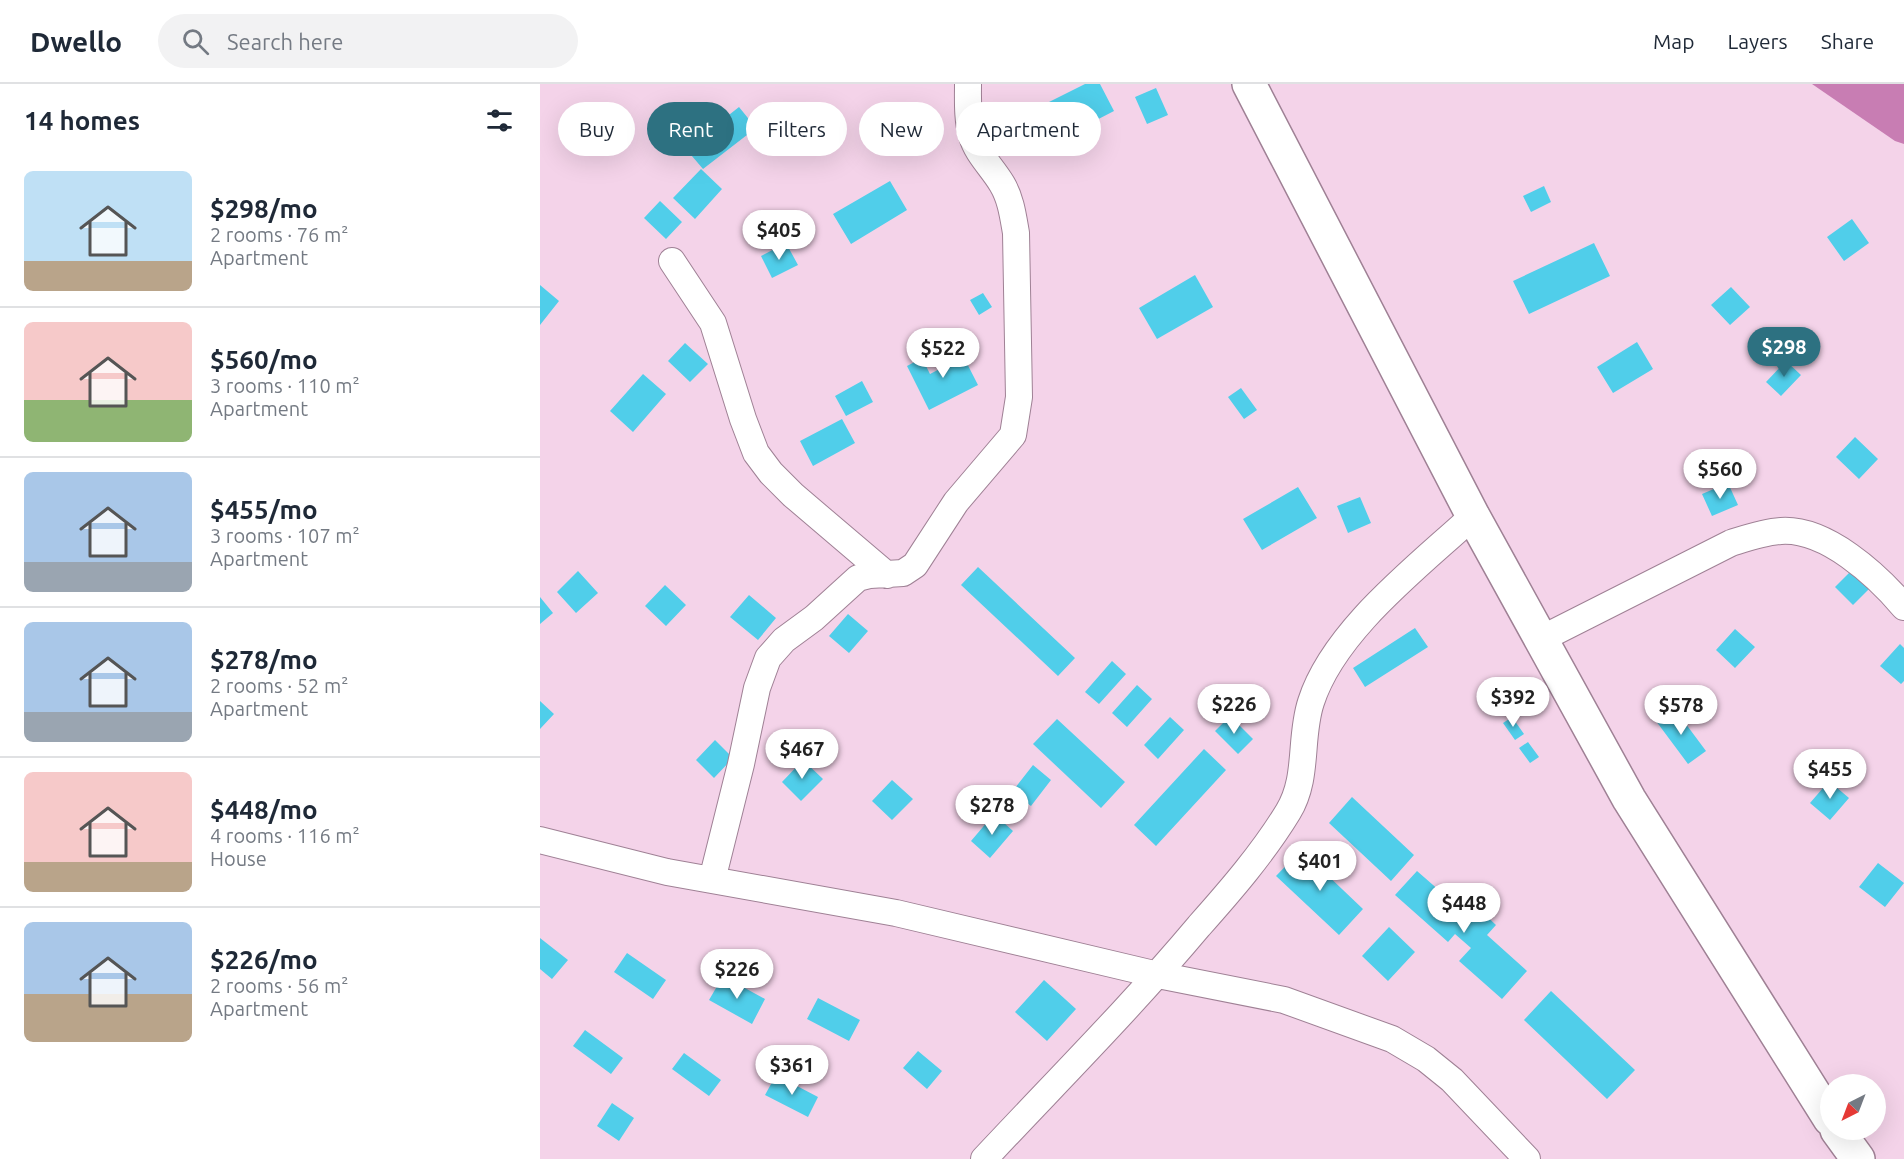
<!DOCTYPE html>
<meta charset="utf-8">
<style>
body{margin:0;font-family:Ubuntu,sans-serif;background:#f2f2f3;color:#1f2937;height:100vh;display:flex;flex-direction:column;font-size:22px;white-space:nowrap}
*{box-sizing:border-box;margin:0}
p{font-size:20px;color:#747a83}
.icon{flex:none;width:33px;height:33px;fill:none;stroke:currentColor;stroke-width:2;stroke-linecap:round;stroke-linejoin:round}
.map{position:relative;flex:1;overflow:hidden}
.details{display:flex;flex-direction:column;background:#fff;width:540px}
.details>*{flex:none}
.hud{position:absolute;left:18px;top:18px;width:570px;height:54px;display:flex;gap:12px}
.needle{width:39px;rotate:222deg}
.tools{position:absolute;left:1280px;top:990px;display:grid;gap:12px}
.tools a{display:grid;place-items:center;width:66px;height:66px;border-radius:50%;background:#fff;box-shadow:0 6px 24px #0002;font-size:30px}
.price{position:absolute;translate:-50% -51px;padding:0 14px;border-radius:21px;background:#fff;color:#222;font-size:20px;line-height:39px;filter:drop-shadow(0 2px 3px #0008)}
.price::after{content:'';position:absolute;left:50%;top:36px;width:18px;height:14px;margin-left:-9px;background:inherit;clip-path:polygon(0 0,100% 0,50% 100%)}
.price.current{background:#2d7181;color:#fff}
ul{padding:0;list-style:none}
li{display:flex;align-items:center;gap:18px;height:150px;padding:0 24px}
li+li{border-top:2px solid #e0e1e3}
li span{display:grid;place-items:center;flex:none;width:168px;height:120px;border-radius:9px;color:#555}
li>.icon{margin-inline-start:auto}
span .icon{width:72px;height:72px;fill:#fffc;stroke-width:1}
li b{font-size:26px}
h2{display:flex;justify-content:space-between;align-items:center;height:72px;padding:0 24px;font-size:26px}
.pill{padding:0 21px;border-radius:27px;background:#fff;box-shadow:0 6px 24px #0002;font-size:21px;line-height:54px}
.pill.current{background:#2d7181;color:#fff}
header{display:flex;align-items:center;gap:36px;box-sizing:border-box;height:84px;padding:0 30px;background:#fff;border-bottom:2px solid #e0e1e3}
header strong{font-size:28px}
nav{display:flex;gap:33px;margin-inline-start:auto;font-size:21px}
.search{width:420px;height:54px;background:#f2f2f3;display:flex;align-items:center;gap:15px;box-sizing:border-box;padding:0 21px;border-radius:33px;color:#747a83;font-size:22px}
main{display:flex;flex:1;min-height:0}
.map>svg:first-child{display:block}
</style>
<header>
<strong>Dwello</strong>
<div class="search"><svg class="icon" aria-label="search" viewBox="0 0 24 24"><circle cx="10" cy="10" r="6"/><path d="M15 15l6 6"/></svg>Search here</div>
<nav><a>Map</a><a>Layers</a><a>Share</a></nav>
</header>
<main>
<section class="details">
<h2>14 homes<svg class="icon" aria-label="filters" viewBox="0 0 24 24"><path d="M4 7h16M4 17h16"/><circle cx="9" cy="7" r="2"/><circle cx="15" cy="17" r="2"/></svg></h2>
<ul>
<li><span style="background:linear-gradient(#bfe0f5 75%,#b9a48a 0)"><svg class="icon" aria-label="home" viewBox="0 0 24 24"><path d="M3 11l9-7 9 7M6 9v11h12V9"/></svg></span><div><b>$298/mo</b><p>2 rooms · 76 m²</p><p>Apartment</p></div></li>
<li><span style="background:linear-gradient(#f6c9c9 65%,#8fb573 0)"><svg class="icon" aria-label="home" viewBox="0 0 24 24"><path d="M3 11l9-7 9 7M6 9v11h12V9"/></svg></span><div><b>$560/mo</b><p>3 rooms · 110 m²</p><p>Apartment</p></div></li>
<li><span style="background:linear-gradient(#a9c7e8 75%,#9aa5b1 0)"><svg class="icon" aria-label="home" viewBox="0 0 24 24"><path d="M3 11l9-7 9 7M6 9v11h12V9"/></svg></span><div><b>$455/mo</b><p>3 rooms · 107 m²</p><p>Apartment</p></div></li>
<li><span style="background:linear-gradient(#a9c7e8 75%,#9aa5b1 0)"><svg class="icon" aria-label="home" viewBox="0 0 24 24"><path d="M3 11l9-7 9 7M6 9v11h12V9"/></svg></span><div><b>$278/mo</b><p>2 rooms · 52 m²</p><p>Apartment</p></div></li>
<li><span style="background:linear-gradient(#f6c9c9 75%,#b9a48a 0)"><svg class="icon" aria-label="home" viewBox="0 0 24 24"><path d="M3 11l9-7 9 7M6 9v11h12V9"/></svg></span><div><b>$448/mo</b><p>4 rooms · 116 m²</p><p>House</p></div></li>
<li><span style="background:linear-gradient(#a9c7e8 60%,#b9a48a 0)"><svg class="icon" aria-label="home" viewBox="0 0 24 24"><path d="M3 11l9-7 9 7M6 9v11h12V9"/></svg></span><div><b>$226/mo</b><p>2 rooms · 56 m²</p><p>Apartment</p></div></li>
</ul>
</section>
<div class="map">
<svg width="1364" height="1075" viewBox="0 0 1364 1075">
<rect width="100%" height="100%" fill="#f4d3e9"/>
<path fill="#c87db3" d="M 1272,0 L 1364,0 L 1364,60 L 1355,57 Z"/>
<path fill="#50ceea" d="M 545,0 L 560,0 L 574,27 L 512,59 L 504,42 L 508,40 L 499,23 Z
M 616,4 L 628,31 L 607,40 L 595,13 Z
M 199,23 L 216,44 L 163,85 L 146,65 Z
M 161,85 L 182,105 L 155,135 L 133,114 Z
M 350,97 L 367,126 L 311,160 L 293,130 Z
M 1004,102 L 1011,118 L 991,128 L 983,112 Z
M 120,117 L 142,138 L 126,155 L 104,134 Z
M 1312,135 L 1329,159 L 1304,177 L 1287,153 Z
M 246,159 L 258,181 L 232,194 L 221,172 Z
M 1054,159 L 1070,192 L 989,230 L 973,197 Z
M 655,191 L 673,223 L 617,255 L 599,224 Z
M 0,201 L 19,217 L 0,241 Z
M 1191,203 L 1210,223 L 1190,241 L 1171,221 Z
M 443,209 L 452,223 L 439,231 L 430,216 Z
M 1097,258 L 1113,285 L 1073,309 L 1057,283 Z
M 145,259 L 168,280 L 150,298 L 128,277 Z
M 417,260 L 438,301 L 389,326 L 367,282 L 382,274 L 390,290 L 413,278 L 407,265 Z
M 1246,277 L 1261,291 L 1241,312 L 1226,298 Z
M 103,290 L 126,310 L 93,348 L 70,327 Z
M 322,297 L 333,318 L 306,332 L 295,312 Z
M 701,304 L 717,326 L 704,335 L 688,313 Z
M 302,335 L 315,359 L 273,382 L 260,357 Z
M 1315,353 L 1338,375 L 1319,395 L 1296,373 Z
M 1188,399 L 1198,421 L 1172,432 L 1162,410 Z
M 758,403 L 777,434 L 722,466 L 703,435 Z
M 820,413 L 831,439 L 808,449 L 797,422 Z
M 1316,482 L 1334,500 L 1313,521 L 1295,503 Z
M 438,483 L 535,574 L 518,592 L 421,501 Z
M 38,487 L 58,509 L 36,529 L 17,508 Z
M 125,501 L 146,521 L 126,542 L 105,522 Z
M 209,511 L 236,534 L 218,556 L 190,533 Z
M 0,513 L 13,529 L 0,540 Z
M 308,530 L 328,547 L 309,569 L 289,552 Z
M 875,544 L 888,563 L 825,603 L 813,584 Z
M 1195,545 L 1215,563 L 1195,584 L 1176,566 Z
M 1360,560 L 1364,564 L 1364,597 L 1361,600 L 1340,582 Z
M 572,577 L 586,590 L 559,620 L 545,608 Z
M 597,601 L 612,615 L 587,643 L 572,629 Z
M 0,617 L 14,630 L 0,645 Z
M 1134,624 L 1166,667 L 1148,680 L 1116,637 Z
M 690,632 L 713,655 L 698,670 L 675,647 Z
M 630,633 L 644,646 L 618,675 L 604,661 Z
M 972,633 L 984,650 L 975,656 L 963,639 Z
M 517,635 L 585,698 L 561,724 L 493,660 Z
M 175,656 L 193,674 L 174,694 L 156,676 Z
M 988,658 L 999,673 L 990,679 L 979,664 Z
M 664,665 L 686,686 L 616,762 L 594,741 Z
M 263,676 L 283,695 L 261,717 L 242,698 Z
M 493,681 L 511,696 L 491,722 L 472,708 Z
M 352,696 L 373,715 L 352,736 L 332,717 Z
M 1289,697 L 1309,714 L 1290,736 L 1270,719 Z
M 812,713 L 874,771 L 851,797 L 789,739 Z
M 454,730 L 473,747 L 450,774 L 431,757 Z
M 761,766 L 823,825 L 799,851 L 736,792 Z
M 1338,779 L 1364,799 L 1345,823 L 1319,803 Z
M 877,787 L 932,835 L 940,826 L 956,841 L 947,851 L 987,887 L 962,915 L 919,877 L 931,864 L 915,850 L 908,858 L 855,811 Z
M 849,843 L 875,868 L 848,897 L 822,872 Z
M 0,854 L 28,876 L 12,895 L 0,885 Z
M 87,869 L 126,896 L 113,915 L 74,888 Z
M 183,892 L 225,915 L 212,940 L 169,916 Z
M 504,896 L 536,925 L 507,957 L 475,928 Z
M 1011,907 L 1095,986 L 1067,1015 L 984,936 Z
M 278,914 L 320,936 L 309,957 L 267,935 Z
M 45,946 L 83,974 L 71,990 L 33,962 Z
M 378,967 L 402,987 L 387,1005 L 363,984 Z
M 144,969 L 181,996 L 169,1012 L 132,985 Z
M 236,991 L 278,1013 L 268,1033 L 225,1011 Z
M 72,1019 L 94,1034 L 79,1057 L 57,1042 Z"/>
<g fill="none" stroke-linecap="round" stroke-linejoin="round">
<defs>
<path id="street" d="M 132,177 L 173,239 L 203,335 L 216,369 L 231,389 L 253,411 L 347,491
M 1001,555 L 1191,459 C 1207,454 1224,448 1241,447 C 1286,444 1337,491 1364,523
M 0,756 L 127,788 L 356,829 L 618,891 L 744,916 L 852,955 L 886,975 L 912,996 L 987,1075
M 172,796 L 201,680 L 217,604 L 228,574 L 244,556 L 274,534 L 318,494 L 330,491 L 363,489 L 375,481 L 416,418 L 473,351 L 479,313 L 476,149 C 473,132 471,115 462,100 C 452,83 437,70 432,52 C 427,35 428,17 428,0
M 444,1075 C 516,998 591,923 659,842 C 691,806 723,769 748,728 C 769,694 759,654 771,618 C 794,546 879,482 933,432"/>
<path id="secondary" d="M 709,0 L 933,432 L 1089,715 L 1290,1035
M 1297,1046 L 1318,1075"/>
</defs>
<use href="#street" stroke="#9f8195" stroke-width="28"/>
<use href="#secondary" stroke="#9f8195" stroke-width="36"/>
<use href="#street" stroke="#fff" stroke-width="26"/>
<use href="#secondary" stroke="#fff" stroke-width="33"/>
</g>
</svg>
<div class="tools">
<a><svg class="needle" viewBox="-14 -14 28 28"><path d="M0-13l5 13h-10z" fill="#e53935"/><path d="M0 13l5-13h-10z" fill="#747a83"/></svg></a>
</div>
<b class="price" style="left:239px;top:177px">$405</b>
<b class="price current" style="left:1244px;top:294px">$298</b>
<b class="price" style="left:403px;top:295px">$522</b>
<b class="price" style="left:1180px;top:416px">$560</b>
<b class="price" style="left:973px;top:644px">$392</b>
<b class="price" style="left:694px;top:651px">$226</b>
<b class="price" style="left:1141px;top:652px">$578</b>
<b class="price" style="left:262px;top:696px">$467</b>
<b class="price" style="left:1290px;top:716px">$455</b>
<b class="price" style="left:452px;top:752px">$278</b>
<b class="price" style="left:780px;top:808px">$401</b>
<b class="price" style="left:924px;top:850px">$448</b>
<b class="price" style="left:197px;top:916px">$226</b>
<b class="price" style="left:252px;top:1012px">$361</b>
<div class="hud">
<a class="pill">Buy</a>
<a class="pill current">Rent</a>
<a class="pill">Filters</a>
<a class="pill">New</a>
<a class="pill">Apartment</a>
</div>
</div>
</main>
